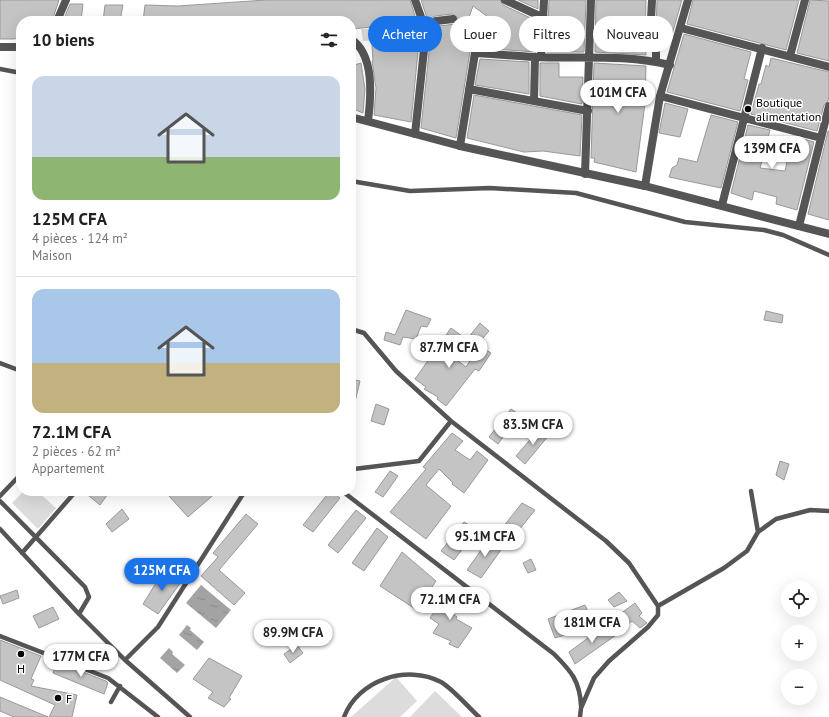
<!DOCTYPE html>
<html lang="fr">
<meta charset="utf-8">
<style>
body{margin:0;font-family:"PT Sans",sans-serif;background:#f2f2f2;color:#202124;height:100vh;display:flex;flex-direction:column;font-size:15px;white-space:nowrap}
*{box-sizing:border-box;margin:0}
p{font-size:13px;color:#757577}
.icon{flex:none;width:22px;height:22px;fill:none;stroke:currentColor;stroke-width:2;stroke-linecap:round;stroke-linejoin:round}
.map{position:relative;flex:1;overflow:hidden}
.side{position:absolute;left:16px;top:16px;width:340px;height:480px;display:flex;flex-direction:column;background:#fff;border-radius:16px;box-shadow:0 4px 16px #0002}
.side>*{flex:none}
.guide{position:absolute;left:368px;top:16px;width:380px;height:36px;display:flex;gap:8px}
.fabs{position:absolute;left:781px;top:581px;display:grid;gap:8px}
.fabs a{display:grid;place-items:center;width:36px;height:36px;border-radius:50%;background:#fff;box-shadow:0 4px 16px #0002;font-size:20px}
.price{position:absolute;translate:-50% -34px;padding:0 9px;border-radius:14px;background:#fff;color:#222;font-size:13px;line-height:26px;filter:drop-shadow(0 1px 2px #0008)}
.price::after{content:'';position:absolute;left:50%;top:24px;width:12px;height:9px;margin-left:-6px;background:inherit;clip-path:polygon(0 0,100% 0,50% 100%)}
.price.active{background:#1a73e8;color:#fff}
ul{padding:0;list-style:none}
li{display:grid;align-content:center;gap:8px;height:212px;padding:0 16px}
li+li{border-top:1px solid #e0e0e0}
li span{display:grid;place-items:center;height:124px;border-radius:12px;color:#555}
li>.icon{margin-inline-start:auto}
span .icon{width:72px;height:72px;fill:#fffc;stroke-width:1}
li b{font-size:17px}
h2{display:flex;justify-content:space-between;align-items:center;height:48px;padding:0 16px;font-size:17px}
.chip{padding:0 14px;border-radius:18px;background:#fff;box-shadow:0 4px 16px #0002;font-size:14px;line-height:36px}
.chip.active{background:#1a73e8;color:#fff}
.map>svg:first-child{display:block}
</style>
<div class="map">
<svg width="829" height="717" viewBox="0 0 829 717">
<defs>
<pattern id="water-ripples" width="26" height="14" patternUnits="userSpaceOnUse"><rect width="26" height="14" fill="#a3a3a3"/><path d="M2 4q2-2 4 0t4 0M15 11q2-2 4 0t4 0" fill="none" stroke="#8b8b8b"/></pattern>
</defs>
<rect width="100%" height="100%" fill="#fff"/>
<path fill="#dcdcdc" d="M 391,27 L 391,39 L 363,41 L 361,29 Z
M 24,491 L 37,491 L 56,508 L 38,529 L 12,503 Z
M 396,677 L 417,701 L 400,717 L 351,717 Z
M 435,691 L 462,717 L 410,717 Z"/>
<path fill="url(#water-ripples)" d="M 201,585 L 231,610 L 216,628 L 186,603 Z
M 187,625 L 191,628 L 190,630 L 204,642 L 197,650 L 179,635 Z
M 169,648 L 173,652 L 172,654 L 185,665 L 177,673 L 160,658 Z"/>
<path fill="#c4c4c4" stroke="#999" d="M 0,0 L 59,0 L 52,21 L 21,21 L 21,38 L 13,39 L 0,39 Z
M 266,0 L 410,0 L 420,32 L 411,122 L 374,115 L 376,88 L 372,61 L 373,61 L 371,27 L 352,29 L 352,21 L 143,21 L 145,5 L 178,6 Z
M 421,0 L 500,0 L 503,5 L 537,21 L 536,52 L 495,49 L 497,29 L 506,30 L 473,6 L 466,26 L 474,27 L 456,138 L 421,128 L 431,34 L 439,26 L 456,24 L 458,18 L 452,14 L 435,16 L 428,21 Z
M 518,0 L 538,0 L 538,9 Z
M 549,0 L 586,0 L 584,52 L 547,52 Z
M 596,0 L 646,0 L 645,39 L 646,55 L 595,52 Z
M 657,0 L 682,0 L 671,38 L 656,37 Z
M 693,0 L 799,0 L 786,50 L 687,24 Z
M 810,0 L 829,1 L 829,61 L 797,53 Z
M 70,4 L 83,4 L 81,21 L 63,21 Z
M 105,5 L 123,5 L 120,21 L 103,21 Z
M 684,34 L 751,52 L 744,79 L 748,80 L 740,111 L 667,92 Z
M 771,58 L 829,72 L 829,95 L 828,101 L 824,105 L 817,131 L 751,114 L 759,84 L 761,84 L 766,65 L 769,67 Z
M 480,59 L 529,62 L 529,94 L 475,85 Z
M 361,63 L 365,89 L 363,113 L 351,108 L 351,66 Z
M 540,63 L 559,63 L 559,77 L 583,77 L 582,104 L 540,96 Z
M 594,63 L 646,66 L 645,103 L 636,172 L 594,162 L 595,158 L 591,158 Z
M 474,95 L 582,115 L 580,156 L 543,151 L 524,152 L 467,138 Z
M 665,103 L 688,109 L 680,137 L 659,133 Z
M 711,115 L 738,122 L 721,188 L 669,177 L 672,168 L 677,165 L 679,158 L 697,162 Z
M 748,125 L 770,130 L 760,168 L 785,171 L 793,136 L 814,142 L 797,210 L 776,204 L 777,197 L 754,191 L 752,200 L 731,193 Z
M 828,131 L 829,131 L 829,220 L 808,214 Z
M 406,310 L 431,319 L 427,327 L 421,326 L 416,339 L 403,337 L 400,345 L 384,340 L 386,332 L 395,335 Z
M 766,311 L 783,315 L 782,323 L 764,320 Z
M 480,323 L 489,331 L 477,345 L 468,338 Z
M 451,328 L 462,336 L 449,354 L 466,367 L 479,346 L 491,353 L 479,371 L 475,369 L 446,406 L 437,399 L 438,397 L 424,389 L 426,387 L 415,379 Z
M 351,379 L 360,381 L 354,406 L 351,406 Z
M 376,404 L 389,409 L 384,425 L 371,421 Z
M 511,409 L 520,415 L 498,444 L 489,437 Z
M 541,427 L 549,435 L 525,464 L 516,456 Z
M 452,433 L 463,441 L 455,450 L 470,460 L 477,451 L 488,460 L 464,493 L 452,484 L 453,483 L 439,469 L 426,485 L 451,506 L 426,539 L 390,512 L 426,469 L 423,467 Z
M 780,461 L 789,464 L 784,480 L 776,475 Z
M 390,471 L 398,476 L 383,497 L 375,492 Z
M 83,491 L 110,491 L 100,505 Z
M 174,491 L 218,491 L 188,517 L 169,496 Z
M 330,491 L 340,498 L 313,532 L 303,525 Z
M 522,503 L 535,510 L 515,535 L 503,527 Z
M 122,509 L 129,519 L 112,532 L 106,524 Z
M 356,510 L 366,518 L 338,553 L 328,545 Z
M 246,514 L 258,524 L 219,570 L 245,593 L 234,605 L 201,576 L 218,557 L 213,553 Z
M 464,522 L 477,530 L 454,560 L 441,551 Z
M 377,528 L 388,537 L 364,571 L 352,563 Z
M 489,539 L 503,547 L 481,578 L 467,570 Z
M 402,552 L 436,581 L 417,610 L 380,586 Z
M 531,559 L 536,570 L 528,573 L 523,563 Z
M 164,570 L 181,582 L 158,614 L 143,604 Z
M 451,587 L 460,594 L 448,610 L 457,617 L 456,619 L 472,628 L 458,648 L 449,644 L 451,641 L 433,633 L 439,624 L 430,618 Z
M 17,590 L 19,598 L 3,604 L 0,596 Z
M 619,592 L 627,601 L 614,607 L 608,600 Z
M 635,603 L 642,613 L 639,616 L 647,623 L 640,628 L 632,621 L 628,624 L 620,614 Z
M 585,605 L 590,616 L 570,623 L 572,633 L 555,638 L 548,619 Z
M 53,607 L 59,619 L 39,628 L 33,616 Z
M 607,624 L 616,635 L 575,664 L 569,652 Z
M 0,640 L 41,656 L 31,679 L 34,680 L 31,686 L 77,695 L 72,717 L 49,717 L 55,705 L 0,680 Z
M 297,645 L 303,653 L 290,663 L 284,654 Z
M 209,658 L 242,676 L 229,698 L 231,699 L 224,707 L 208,698 L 213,692 L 193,679 Z
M 57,662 L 106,681 L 108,683 L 104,694 L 53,673 Z
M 0,697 L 48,717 L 14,717 L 0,711 Z"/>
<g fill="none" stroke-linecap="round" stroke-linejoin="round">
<path stroke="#555" stroke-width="4.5" d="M 0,69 L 21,73
M 351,181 L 410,191 L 490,188 L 576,193 L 685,222 L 764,230 L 783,235 L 829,255
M 351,329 L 364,333 L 396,371 L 451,421 L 606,541 L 629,563 L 658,606 L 658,615 L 648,627 L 609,661 L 594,678 L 581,708 L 580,717
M 0,363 L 21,371
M 351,472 L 354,469 L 419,461 L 451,421
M 342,491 L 554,654 C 571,671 580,681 581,706
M 751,491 L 758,532
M 0,496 L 21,474
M 0,501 L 85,587 L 89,597 L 79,614
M 0,529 L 79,614 L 125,660 L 190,717
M 22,553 L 76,491
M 658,606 L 724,568 L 747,551 L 758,532 L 776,519 L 810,510 L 829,511
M 0,636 L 108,678 L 158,717
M 125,660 L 158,627 L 245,491
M 111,702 L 120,686
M 344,717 C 358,680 407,664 441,682 C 453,689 468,707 479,717"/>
<path stroke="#555" stroke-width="8" d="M 505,0 L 544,18
M 652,0 L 650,39 L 656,51 L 656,61
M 57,21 L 66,0
M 681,28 L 829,67
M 426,31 L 436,21 L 453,19
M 351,39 C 375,55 371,97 368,121
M 790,56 L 805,0
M 541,57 L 544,0
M 469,89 L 588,111
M 660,96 L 821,138
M 534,101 L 535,57
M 415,134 L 426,31 L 415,0
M 460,146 L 475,53 C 495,54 514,56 534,57 C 579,59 625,54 670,65
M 585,174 L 591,0
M 645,186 L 660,96 L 688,0
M 722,205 L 762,48
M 799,226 L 829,106"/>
<path stroke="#555" stroke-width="8" d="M 0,47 L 21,47
M 351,117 L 460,146 L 645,186 L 829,234"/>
</g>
<g fill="#000" stroke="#fff" stroke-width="1.5">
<circle cx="748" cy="109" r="4"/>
<circle cx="21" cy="654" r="4"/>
<circle cx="58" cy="698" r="4"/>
</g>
<g text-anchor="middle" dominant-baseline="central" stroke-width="3" stroke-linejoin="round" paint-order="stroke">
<g font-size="12" fill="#000" stroke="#fff" text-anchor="start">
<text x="756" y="102">Boutique<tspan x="756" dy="14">alimentation</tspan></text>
<text x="21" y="668" text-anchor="middle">H</text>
<text x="66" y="698">F</text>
</g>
</g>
</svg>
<div class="fabs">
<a><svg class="icon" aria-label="locate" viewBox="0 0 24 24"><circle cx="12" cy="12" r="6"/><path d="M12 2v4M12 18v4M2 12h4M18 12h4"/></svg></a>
<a>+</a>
<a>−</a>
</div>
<b class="price" style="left:618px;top:114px">101M CFA</b>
<b class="price" style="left:772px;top:170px">139M CFA</b>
<b class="price" style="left:449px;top:369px">87.7M CFA</b>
<b class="price" style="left:533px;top:446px">83.5M CFA</b>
<b class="price" style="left:485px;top:558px">95.1M CFA</b>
<b class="price active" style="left:162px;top:592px">125M CFA</b>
<b class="price" style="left:450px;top:621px">72.1M CFA</b>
<b class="price" style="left:592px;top:644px">181M CFA</b>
<b class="price" style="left:293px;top:654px">89.9M CFA</b>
<b class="price" style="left:81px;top:678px">177M CFA</b>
<div class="guide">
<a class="chip active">Acheter</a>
<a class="chip">Louer</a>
<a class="chip">Filtres</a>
<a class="chip">Nouveau</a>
</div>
<section class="side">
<h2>10 biens<svg class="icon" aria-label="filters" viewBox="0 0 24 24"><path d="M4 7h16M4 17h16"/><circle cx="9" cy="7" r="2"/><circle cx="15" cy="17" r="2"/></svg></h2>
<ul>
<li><span style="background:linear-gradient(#c9d6e8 65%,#8fb573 0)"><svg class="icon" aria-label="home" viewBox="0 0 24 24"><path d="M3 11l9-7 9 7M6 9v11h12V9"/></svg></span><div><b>125M CFA</b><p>4 pièces · 124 m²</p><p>Maison</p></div></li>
<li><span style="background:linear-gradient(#a9c7e8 60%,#c2b280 0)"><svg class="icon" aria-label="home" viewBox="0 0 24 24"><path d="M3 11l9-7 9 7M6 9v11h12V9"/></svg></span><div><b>72.1M CFA</b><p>2 pièces · 62 m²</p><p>Appartement</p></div></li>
</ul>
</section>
</div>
